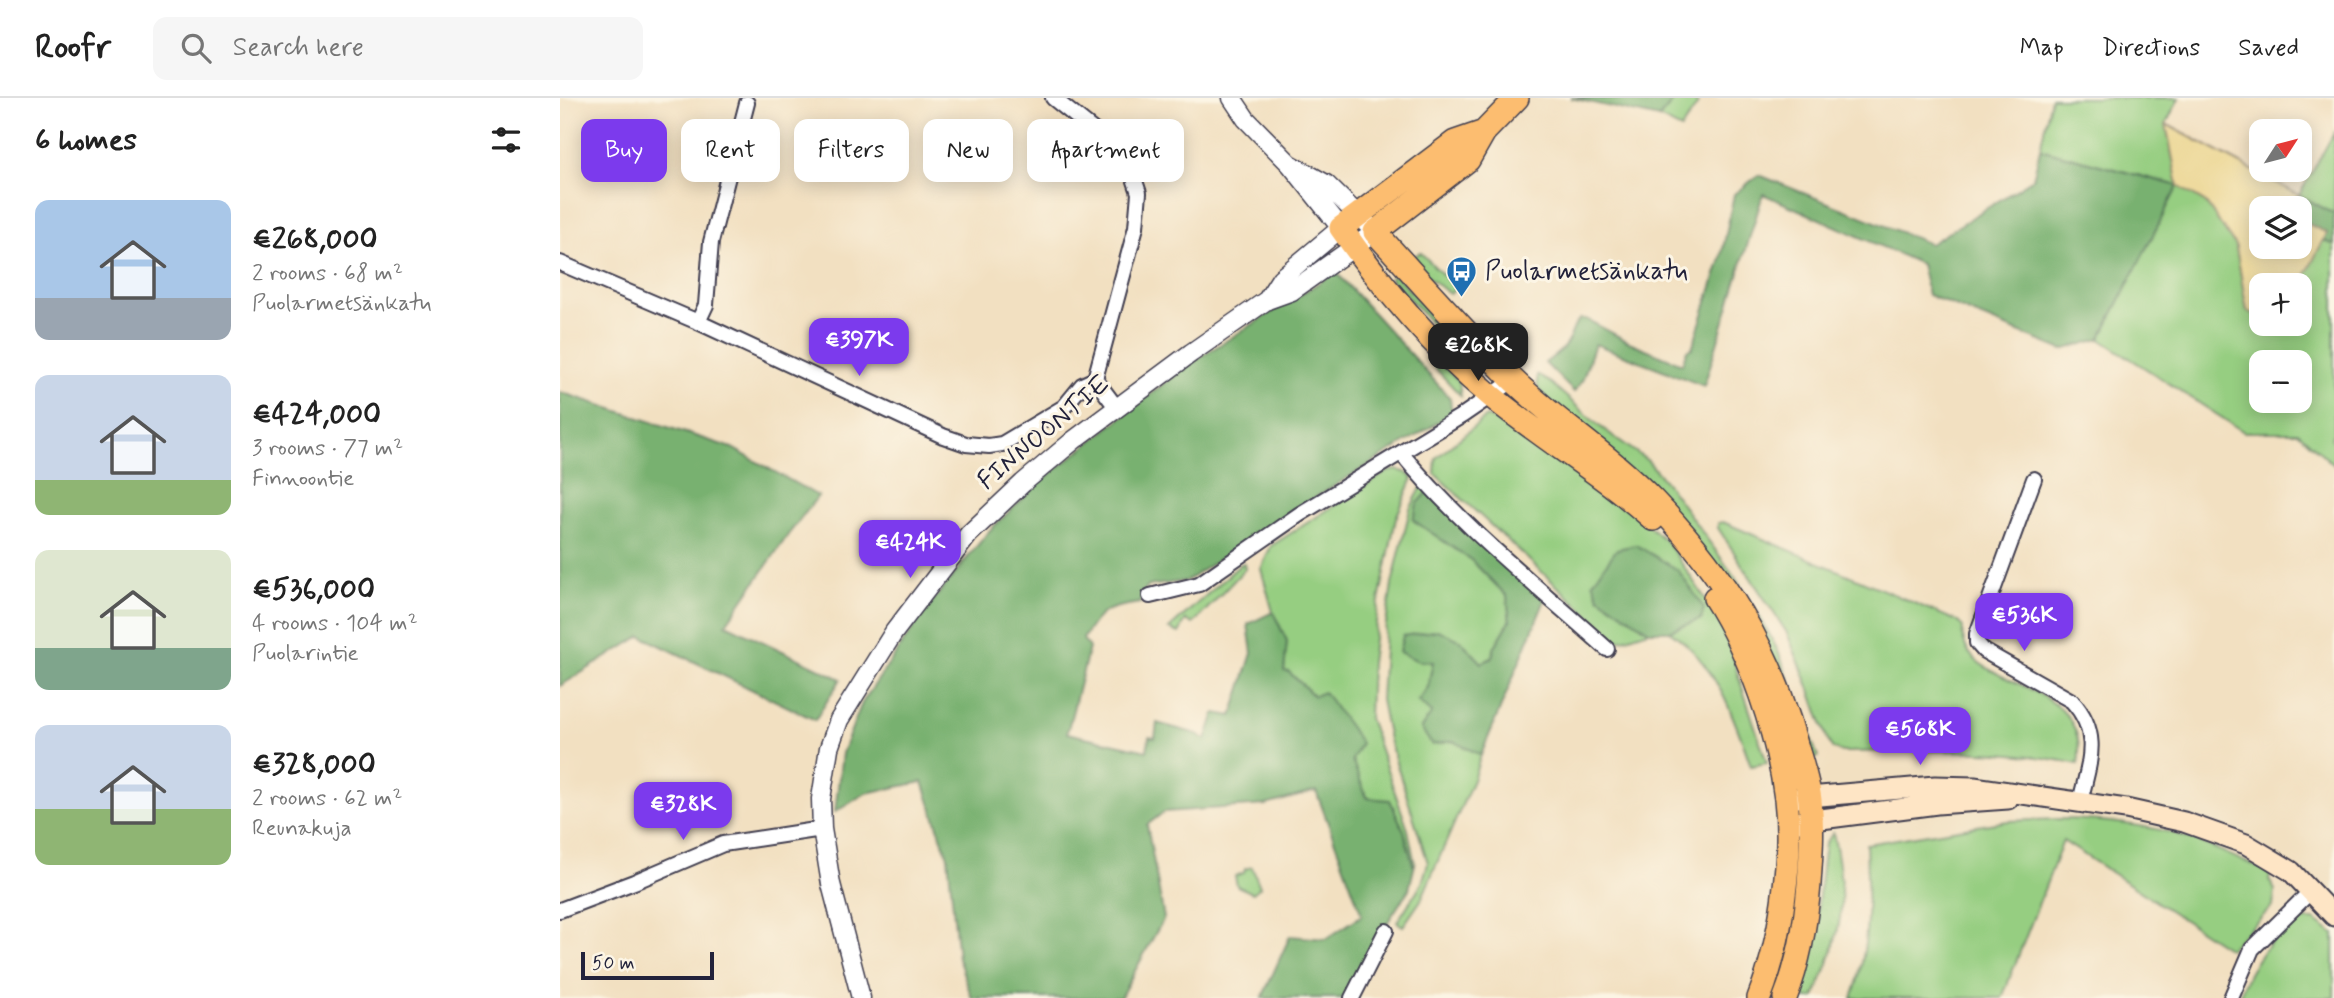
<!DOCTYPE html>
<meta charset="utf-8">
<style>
body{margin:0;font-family:Mynerve,sans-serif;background:#f6f6f6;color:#222;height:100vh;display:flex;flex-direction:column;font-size:26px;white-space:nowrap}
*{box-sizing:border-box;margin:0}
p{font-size:23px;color:#767676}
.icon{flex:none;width:38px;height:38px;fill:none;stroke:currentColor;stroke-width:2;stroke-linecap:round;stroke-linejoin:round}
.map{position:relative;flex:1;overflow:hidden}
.details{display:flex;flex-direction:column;background:#fff;width:560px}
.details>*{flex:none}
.guide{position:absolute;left:21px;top:21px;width:665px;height:63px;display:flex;gap:14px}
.needle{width:46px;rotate:54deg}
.buttons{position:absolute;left:1689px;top:21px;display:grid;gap:14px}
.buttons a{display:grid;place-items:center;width:63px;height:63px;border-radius:14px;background:#fff;box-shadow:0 4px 18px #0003;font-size:35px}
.scale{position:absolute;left:21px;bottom:18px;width:133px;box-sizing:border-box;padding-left:7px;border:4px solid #22223b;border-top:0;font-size:19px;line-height:24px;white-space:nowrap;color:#22223b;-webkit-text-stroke:5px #fcf5e5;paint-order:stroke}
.price{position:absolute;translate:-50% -60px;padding:0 16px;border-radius:14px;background:#7c3aed;color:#fff;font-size:23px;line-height:46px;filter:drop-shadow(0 2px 4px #0008)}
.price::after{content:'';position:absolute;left:50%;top:42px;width:21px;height:16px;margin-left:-10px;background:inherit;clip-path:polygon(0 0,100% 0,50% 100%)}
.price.selected{background:#222;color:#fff}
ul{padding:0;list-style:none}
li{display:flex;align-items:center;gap:21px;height:175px;padding:0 35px}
li span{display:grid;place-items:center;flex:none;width:196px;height:140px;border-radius:14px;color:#555}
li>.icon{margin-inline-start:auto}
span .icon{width:84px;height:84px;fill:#fffc;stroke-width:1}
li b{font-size:30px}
h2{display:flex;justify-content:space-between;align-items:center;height:84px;padding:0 35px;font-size:30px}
.chip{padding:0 24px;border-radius:14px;background:#fff;box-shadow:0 4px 18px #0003;font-size:24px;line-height:63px}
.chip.selected{background:#7c3aed;color:#fff}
header{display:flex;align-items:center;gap:42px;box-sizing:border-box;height:98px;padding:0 35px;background:#fff;border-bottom:2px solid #e0e0e0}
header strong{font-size:33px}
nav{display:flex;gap:38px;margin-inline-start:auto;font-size:24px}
.search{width:490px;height:63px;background:#f6f6f6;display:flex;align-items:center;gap:18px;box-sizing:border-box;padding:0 24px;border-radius:14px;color:#767676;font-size:26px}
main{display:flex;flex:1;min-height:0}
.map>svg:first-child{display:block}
</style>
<header>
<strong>Roofr</strong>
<div class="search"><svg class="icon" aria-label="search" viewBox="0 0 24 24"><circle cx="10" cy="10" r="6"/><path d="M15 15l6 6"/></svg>Search here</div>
<nav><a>Map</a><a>Directions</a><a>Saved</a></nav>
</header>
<main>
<section class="details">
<h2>6 homes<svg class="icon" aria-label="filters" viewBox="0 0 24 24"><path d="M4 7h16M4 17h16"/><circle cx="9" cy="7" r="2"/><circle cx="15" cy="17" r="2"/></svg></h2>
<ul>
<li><span style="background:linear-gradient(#a9c7e8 70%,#9aa5b1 0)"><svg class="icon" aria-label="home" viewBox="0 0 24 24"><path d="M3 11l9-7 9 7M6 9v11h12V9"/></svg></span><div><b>€268,000</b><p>2 rooms · 68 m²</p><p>Puolarmetsänkatu</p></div></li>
<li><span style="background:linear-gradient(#c9d6e8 75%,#8fb573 0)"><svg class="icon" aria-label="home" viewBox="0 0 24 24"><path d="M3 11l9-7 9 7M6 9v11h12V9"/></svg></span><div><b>€424,000</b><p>3 rooms · 77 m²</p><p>Finnoontie</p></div></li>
<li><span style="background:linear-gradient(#dfe7d0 70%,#7fa58c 0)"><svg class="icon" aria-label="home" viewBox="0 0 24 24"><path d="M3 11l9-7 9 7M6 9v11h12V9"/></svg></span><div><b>€536,000</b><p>4 rooms · 104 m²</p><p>Puolarintie</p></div></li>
<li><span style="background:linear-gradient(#c9d6e8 60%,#8fb573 0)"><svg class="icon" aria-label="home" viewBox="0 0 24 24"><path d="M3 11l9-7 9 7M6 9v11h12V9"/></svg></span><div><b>€328,000</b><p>2 rooms · 62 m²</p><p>Reunakuja</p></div></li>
</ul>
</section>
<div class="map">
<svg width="1774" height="900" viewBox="0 0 1774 900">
<rect width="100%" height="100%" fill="#fcf5e5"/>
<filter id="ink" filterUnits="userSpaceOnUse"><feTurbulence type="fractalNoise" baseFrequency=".0143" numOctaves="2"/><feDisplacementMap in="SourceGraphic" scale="14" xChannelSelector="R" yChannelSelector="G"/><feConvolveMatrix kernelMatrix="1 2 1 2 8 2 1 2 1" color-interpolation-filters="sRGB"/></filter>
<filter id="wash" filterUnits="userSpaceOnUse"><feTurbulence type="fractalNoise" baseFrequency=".00686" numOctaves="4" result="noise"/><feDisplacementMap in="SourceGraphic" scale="28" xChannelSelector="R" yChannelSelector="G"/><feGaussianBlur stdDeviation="1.57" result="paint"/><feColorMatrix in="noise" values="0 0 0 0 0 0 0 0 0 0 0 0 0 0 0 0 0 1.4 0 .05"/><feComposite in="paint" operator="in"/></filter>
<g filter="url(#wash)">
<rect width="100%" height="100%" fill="#f2e0c1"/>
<path fill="#96ce81" stroke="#5c785e" stroke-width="2" fill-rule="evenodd" d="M 1116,0 L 1131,0 L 1138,6 L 1121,31 L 1099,20 Z
M 1491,0 L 1619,0 L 1606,26 L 1618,88 L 1646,105 L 1676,149 L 1687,213 L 1701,219 L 1701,226 L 1719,228 L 1740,226 L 1740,188 L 1763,142 L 1774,147 L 1774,334 L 1771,340 L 1774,344 L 1774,367 L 1738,334 L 1684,334 L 1540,241 L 1618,88 L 1480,51 ZM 1701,264 L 1740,264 L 1740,303 L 1701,303 Z
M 1774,35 L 1774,116 L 1739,97 Z
M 860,154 L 896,190 L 890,196 L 864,176 L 850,162 Z
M 835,176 L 892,240 L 925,264 L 929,276 L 927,278 L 909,266 L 830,180 Z
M 873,254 L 899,284 L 901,298 L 866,260 Z
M 977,277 L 991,285 L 1038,327 L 1088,363 L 1108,387 L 1177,482 L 1200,519 L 1218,553 L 1258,659 L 1253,662 L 1248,654 L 1190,517 L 978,291 Z
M 926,319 L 958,328 L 1047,391 L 1108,445 L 1168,535 L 1177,574 L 1207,665 L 1191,668 C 1174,618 1155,563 1109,533 L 1141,521 L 1039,499 L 1089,533 L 1057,543 L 875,376 L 876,360 Z
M 836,372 L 845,374 L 853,380 L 836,420 L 818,508 L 811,565 L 809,620 L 848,732 L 855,766 L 853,768 L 844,733 L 830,703 L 807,700 L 792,662 L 754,598 L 729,574 L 724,574 L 727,543 L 713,514 L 701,471 L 711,448 L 827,374 Z
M 862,388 L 868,394 L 853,422 L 911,462 L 947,498 L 950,523 L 934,550 L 932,560 L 922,565 L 900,542 L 858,563 L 873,563 L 868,589 L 858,603 L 872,616 L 861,630 L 872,646 L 893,643 L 921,657 L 913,682 L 861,802 L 843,828 L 837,824 L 862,785 L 868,765 L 829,642 L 821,602 L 825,533 L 832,486 L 850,411 Z
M 1163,424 L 1397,523 L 1403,529 C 1395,594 1532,575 1518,666 C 1440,649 1361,653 1282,654 L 1273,651 L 1268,643 L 1248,586 L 1227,535 L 1158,430 L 1158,425 Z
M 684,465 L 685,471 L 633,526 L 626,522 L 619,535 L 609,531 L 681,466 Z
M 1498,721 C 1535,721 1591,727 1626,739 C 1655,749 1683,764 1711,774 L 1709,782 L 1715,792 L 1713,808 L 1669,851 L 1503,743 L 1442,900 L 1292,900 C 1311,850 1308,799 1306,746 L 1448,723 Z
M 1273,735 C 1289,803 1282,837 1254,900 L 1238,900 C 1256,850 1258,799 1265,746 Z
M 692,769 L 700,789 L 693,795 L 677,788 L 675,778 L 684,775 L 685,771 Z
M 1741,822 L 1754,822 L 1774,836 L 1774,900 L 1679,900 C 1689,868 1710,837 1741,822 Z"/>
<path fill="#78b16f" stroke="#4d6a55" stroke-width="2" d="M 1011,0 L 1116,0 L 1099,20 Z
M 1480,51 L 1618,88 L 1540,241 L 1502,252 L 1368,197 L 1361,166 L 1203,96 L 1144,288 L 1035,246 L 1022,283 L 1014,294 L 985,265 C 994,258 1004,252 1009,241 C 1013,234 1013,227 1020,221 L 1026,221 L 1069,244 L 1122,266 L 1127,252 L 1132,250 L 1161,161 L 1174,96 L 1199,77 L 1370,146 L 1473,81 Z
M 1739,97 L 1774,116 L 1774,147 L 1763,142 L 1767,135 L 1740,122 L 1740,110 L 1726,110 Z
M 776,174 L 890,300 L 891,309 L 895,314 L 748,404 L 626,483 L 589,488 L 582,495 L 580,505 C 546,511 541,510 523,541 L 529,550 L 507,635 L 587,653 L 589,639 L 595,640 L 597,625 L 637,636 L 646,642 L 655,615 L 672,618 L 692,555 L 688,526 L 713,514 L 727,543 L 724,573 L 729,574 L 754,598 L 764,594 L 801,645 L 792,662 L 807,700 L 830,702 L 844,733 L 853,767 L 855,766 L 849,791 L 824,830 L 786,900 L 702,900 L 730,838 L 766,841 L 802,817 L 756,693 L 706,707 L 604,714 L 587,727 L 604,820 L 560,900 L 412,900 L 398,860 L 388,759 L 363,684 L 306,695 L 275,714 L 282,655 L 302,605 L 367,510 L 429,433 L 479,385 L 626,268 Z
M 0,294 L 172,350 L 258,398 L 228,437 L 166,526 L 281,581 L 255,622 L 81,538 L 0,588 Z
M 868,394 L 985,502 L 921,657 L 893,643 L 872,647 L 861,630 L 872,615 L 858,603 L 868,589 L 873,564 L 858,563 L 839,554 L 843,538 L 878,532 L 900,542 L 922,565 L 932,560 L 934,550 L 950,523 L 947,498 L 911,462 L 853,422 L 857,406 Z
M 1076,447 L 1118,472 L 1144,510 L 1141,521 L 1109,533 L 1089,533 L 1039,499 L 1033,484 L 1057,451 Z"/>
<path fill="#eeda9e" stroke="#887e6c" stroke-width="2" d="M 1606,26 L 1739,97 L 1726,110 L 1701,110 L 1701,149 L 1740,149 L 1740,122 L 1767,135 L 1740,188 L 1701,187 L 1701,219 L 1687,213 L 1676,149 L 1646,105 L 1618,88 Z"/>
</g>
<g filter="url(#ink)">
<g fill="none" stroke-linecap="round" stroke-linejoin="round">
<defs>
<path id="minor" d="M 493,0 L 538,36 L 572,74 L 579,95 L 576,129 L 535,281
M 0,165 L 138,224 L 383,338 L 406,346 L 429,348 L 442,346 L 504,309 L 522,287 L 535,281 L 556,309
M 138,224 L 146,207 L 151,144 L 187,5
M 841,355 C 901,428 977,488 1047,551
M 1474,381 L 1417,536 L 1417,545 L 1424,553 L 1512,603 C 1542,636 1529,665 1520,704
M 590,498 L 639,486 L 740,416 L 903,317 L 954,282
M 0,812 L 74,784 L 163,746 L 262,731
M 792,900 L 826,833
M 1671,900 L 1692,851 L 1751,793"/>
<path id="tertiary" d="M 672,0 L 686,21 L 730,66 L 781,130 L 721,180 L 707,202
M 301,900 L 271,786 L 262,731 L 261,701 L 269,650 L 279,622 L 334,534 L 409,436 L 463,385 L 514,342 L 631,255 L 707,202 L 732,193 L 815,134 L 766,86 L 730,66"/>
<path id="secondary" d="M 1226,701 L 1375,688 L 1414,689 L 1566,711 L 1624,724 L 1686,746 L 1731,773 L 1774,818
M 1238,724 L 1377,706 L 1448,701"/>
<path id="primary" d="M 957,0 L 924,34 L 908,62 L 815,134 C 860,183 904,234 952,281 C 996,324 1050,357 1093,402 C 1164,476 1211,551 1237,650 C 1242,667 1248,685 1250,702 C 1253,730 1251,758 1249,786 C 1246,825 1239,864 1225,900
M 924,34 L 895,44 L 781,130 C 822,189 876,252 931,298 C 983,341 1043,376 1093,421
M 1155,500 C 1190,555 1218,636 1226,701 C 1233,759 1221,845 1199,900"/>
</defs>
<use href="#minor" stroke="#413e4f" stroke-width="18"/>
<use href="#tertiary" stroke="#413e4f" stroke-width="21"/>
<use href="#secondary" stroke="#413e4f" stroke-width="23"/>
<use href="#primary" stroke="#413e4f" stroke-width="26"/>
<use href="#minor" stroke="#fff" stroke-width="14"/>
<use href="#tertiary" stroke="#fff" stroke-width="18"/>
<use href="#secondary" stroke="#fee5c5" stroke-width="19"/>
<use href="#primary" stroke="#fcbd6f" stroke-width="23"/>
</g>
</g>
<defs>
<symbol id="bus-pin" viewBox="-11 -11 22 30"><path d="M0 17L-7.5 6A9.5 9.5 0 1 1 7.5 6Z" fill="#1f6fb2" stroke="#fcf5e5"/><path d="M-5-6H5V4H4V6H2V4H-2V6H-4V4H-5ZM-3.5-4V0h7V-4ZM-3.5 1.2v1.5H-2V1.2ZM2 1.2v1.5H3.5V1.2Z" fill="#fff"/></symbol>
</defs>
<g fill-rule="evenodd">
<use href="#bus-pin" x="884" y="156" width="35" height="47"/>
</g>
<g text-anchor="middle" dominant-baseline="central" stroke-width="6" stroke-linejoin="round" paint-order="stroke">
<g font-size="26" fill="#22223b" stroke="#fcf5e5" text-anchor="start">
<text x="925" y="174">Puolarmetsänkatu</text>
</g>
<g font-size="26" fill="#22223b" stroke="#fcf5e5">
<text transform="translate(484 335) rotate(-40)">FINNOONTIE</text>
</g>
</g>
</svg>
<div class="buttons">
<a><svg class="needle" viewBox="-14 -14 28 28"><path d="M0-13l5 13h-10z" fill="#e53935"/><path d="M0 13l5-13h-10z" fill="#767676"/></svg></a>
<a><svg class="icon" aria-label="layers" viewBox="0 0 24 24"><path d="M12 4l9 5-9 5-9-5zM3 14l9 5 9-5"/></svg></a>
<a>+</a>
<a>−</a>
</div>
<div class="scale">50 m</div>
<b class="price" style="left:299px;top:280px">€397K</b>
<b class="price selected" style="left:918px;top:285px">€268K</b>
<b class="price" style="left:350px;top:482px">€424K</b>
<b class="price" style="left:1464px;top:555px">€536K</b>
<b class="price" style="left:1360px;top:669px">€568K</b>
<b class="price" style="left:123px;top:744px">€328K</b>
<div class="guide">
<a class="chip selected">Buy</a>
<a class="chip">Rent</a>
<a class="chip">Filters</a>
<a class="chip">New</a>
<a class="chip">Apartment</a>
</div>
</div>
</main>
